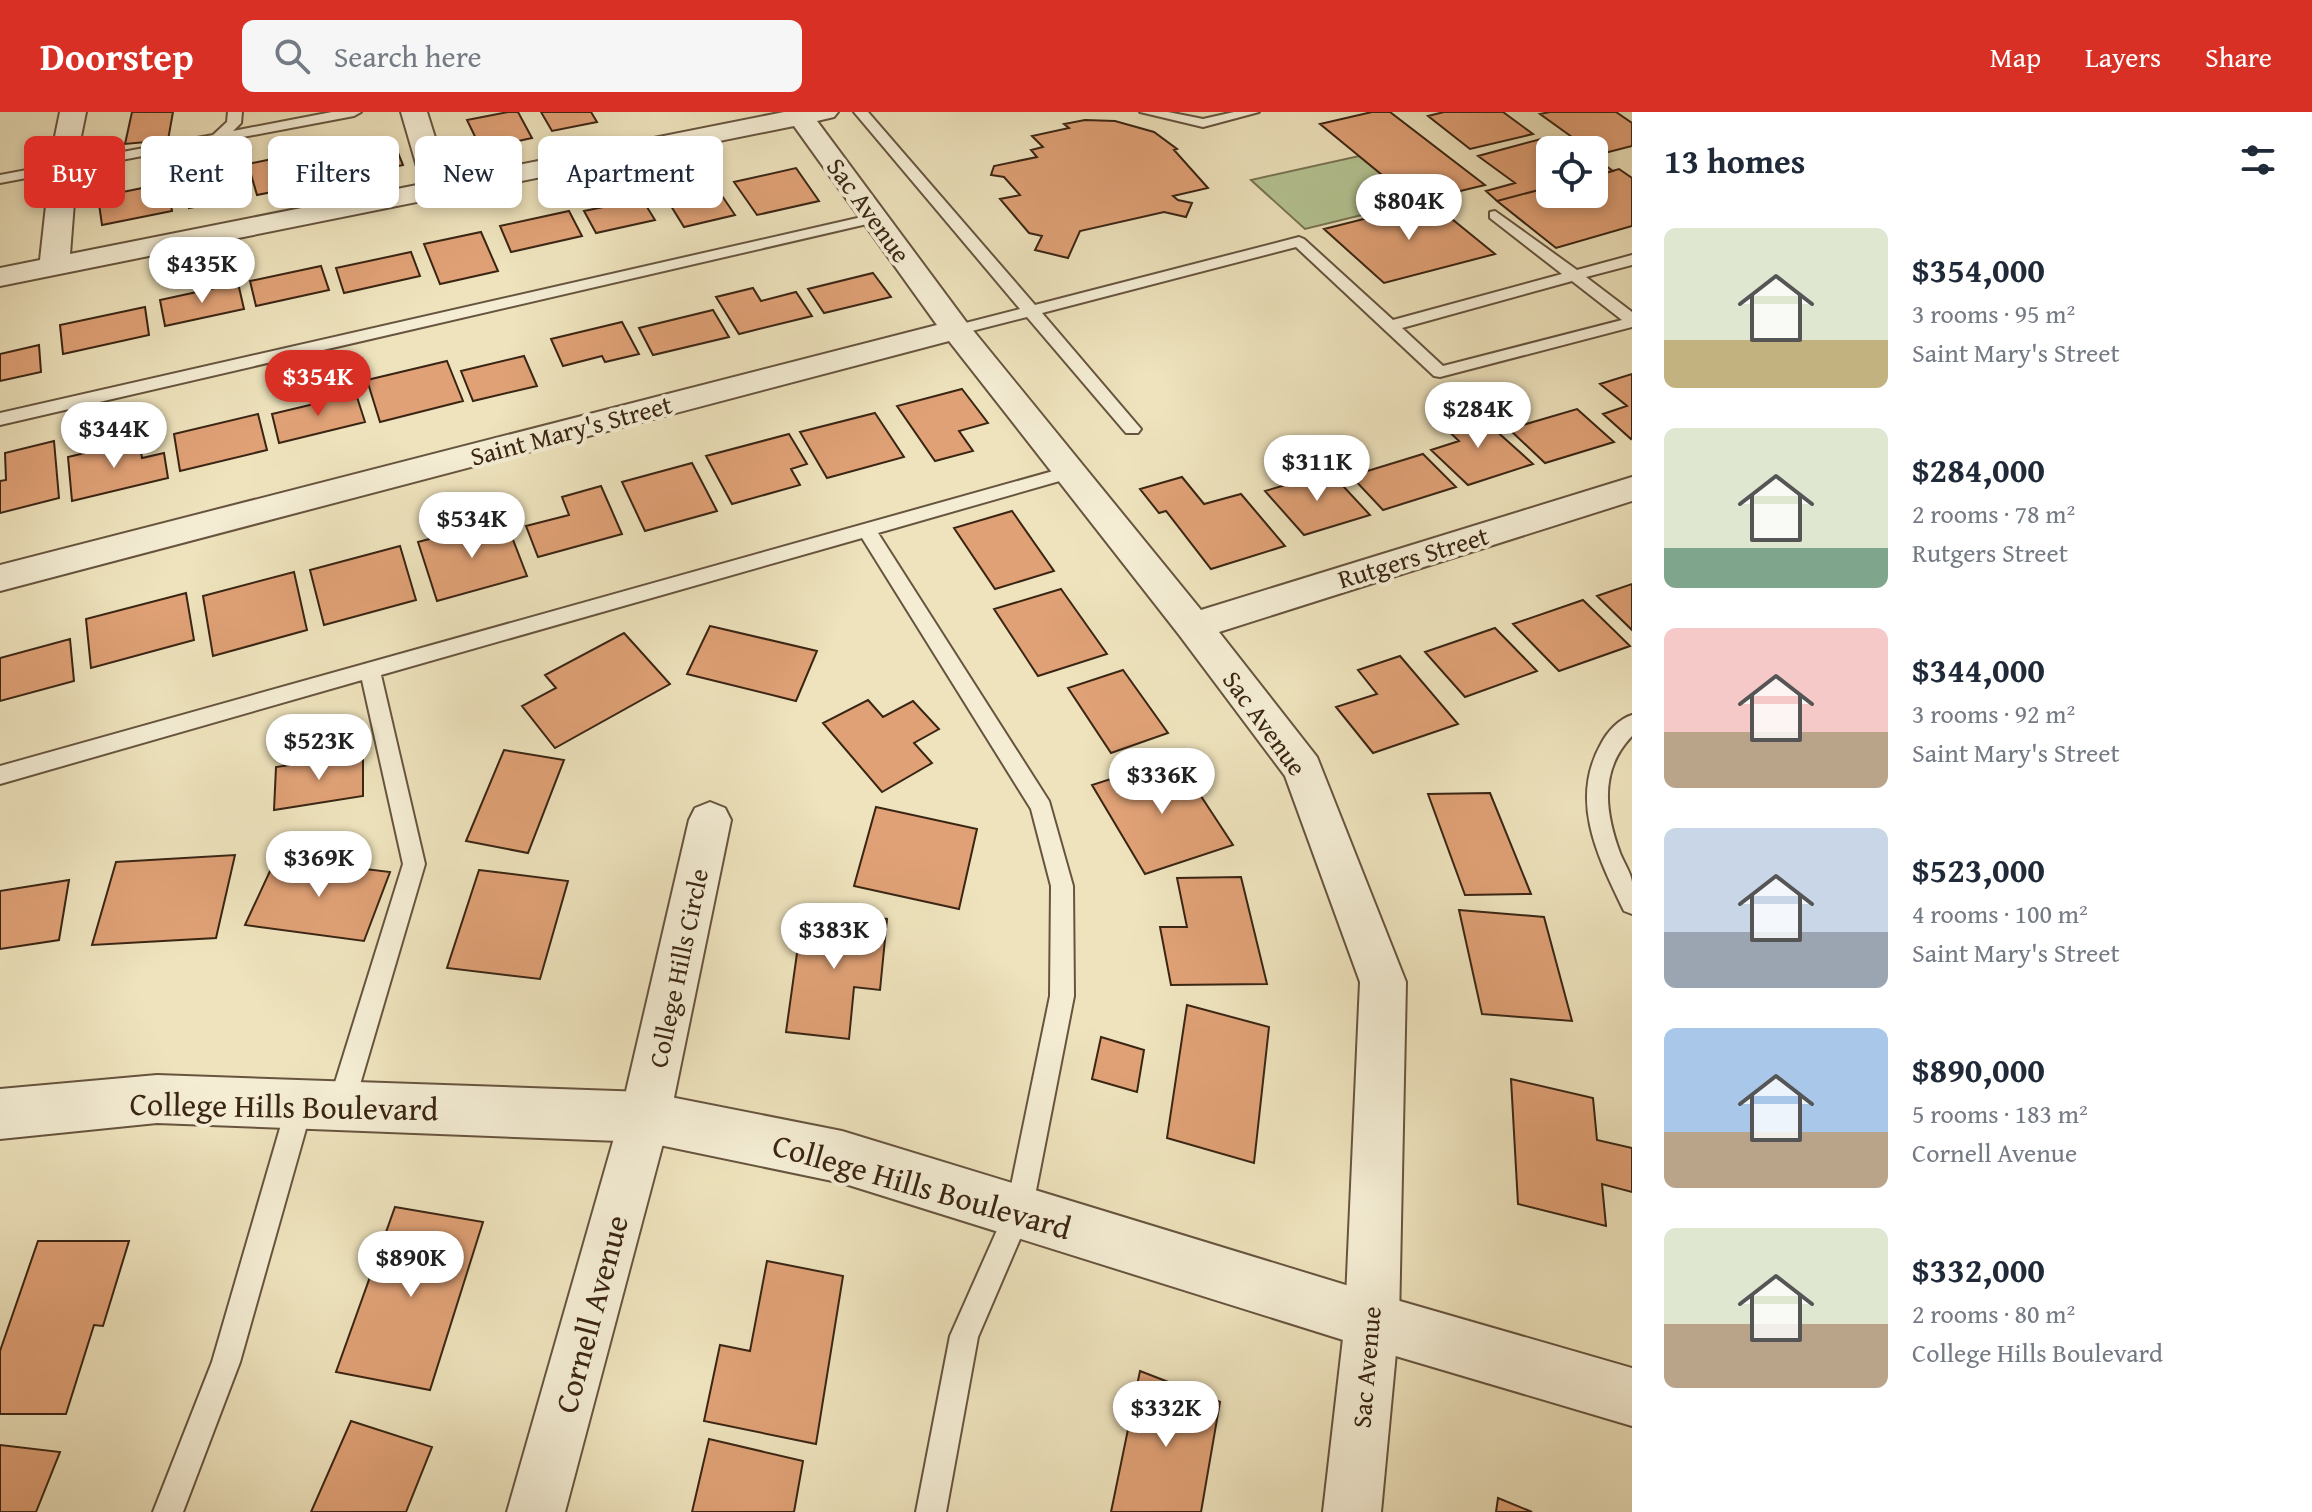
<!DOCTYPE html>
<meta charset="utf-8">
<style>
body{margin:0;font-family:"Gentium Book Plus",serif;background:#f6f6f7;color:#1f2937;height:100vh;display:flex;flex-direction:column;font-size:30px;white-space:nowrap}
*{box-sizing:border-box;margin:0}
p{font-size:26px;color:#747a83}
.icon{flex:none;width:44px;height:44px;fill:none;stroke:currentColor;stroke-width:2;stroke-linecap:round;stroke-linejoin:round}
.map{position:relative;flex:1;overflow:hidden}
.drawer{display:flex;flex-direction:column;background:#fff;width:680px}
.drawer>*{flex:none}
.top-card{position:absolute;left:24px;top:24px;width:760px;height:72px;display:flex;gap:16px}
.fabs{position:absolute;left:1536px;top:24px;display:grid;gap:16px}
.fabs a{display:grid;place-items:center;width:72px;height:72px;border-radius:12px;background:#fff;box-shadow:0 4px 12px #0003;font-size:40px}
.price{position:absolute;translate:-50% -68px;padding:0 18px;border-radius:28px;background:#fff;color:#222;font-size:26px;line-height:52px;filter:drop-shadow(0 2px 4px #0008)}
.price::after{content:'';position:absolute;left:50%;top:48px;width:24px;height:18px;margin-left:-12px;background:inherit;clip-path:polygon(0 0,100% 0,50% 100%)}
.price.current{background:#d93025;color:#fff}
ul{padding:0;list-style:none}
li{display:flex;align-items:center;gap:24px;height:200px;padding:0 32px}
li span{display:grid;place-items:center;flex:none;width:224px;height:160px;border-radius:12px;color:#555}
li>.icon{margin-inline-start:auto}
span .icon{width:96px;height:96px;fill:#fffc;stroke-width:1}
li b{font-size:34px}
h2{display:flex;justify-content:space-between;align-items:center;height:96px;padding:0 32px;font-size:34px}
.chip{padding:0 28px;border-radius:12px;background:#fff;box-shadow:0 4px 12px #0003;font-size:28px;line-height:72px}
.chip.current{background:#d93025;color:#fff}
header{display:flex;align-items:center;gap:48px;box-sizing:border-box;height:112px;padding:0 40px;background:#d93025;color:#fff}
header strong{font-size:38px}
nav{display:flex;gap:44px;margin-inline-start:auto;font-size:28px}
.search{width:560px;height:72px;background:#f6f6f7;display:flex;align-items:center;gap:20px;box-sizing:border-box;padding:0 28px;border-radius:12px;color:#747a83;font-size:30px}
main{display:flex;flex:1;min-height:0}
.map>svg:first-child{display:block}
</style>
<header>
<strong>Doorstep</strong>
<div class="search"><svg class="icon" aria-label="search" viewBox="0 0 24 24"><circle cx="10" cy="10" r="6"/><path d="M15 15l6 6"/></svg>Search here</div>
<nav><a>Map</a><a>Layers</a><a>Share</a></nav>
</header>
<main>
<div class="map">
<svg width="1632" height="1400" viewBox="0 0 1632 1400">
<rect width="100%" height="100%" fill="#eee3bd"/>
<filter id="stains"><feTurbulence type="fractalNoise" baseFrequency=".0025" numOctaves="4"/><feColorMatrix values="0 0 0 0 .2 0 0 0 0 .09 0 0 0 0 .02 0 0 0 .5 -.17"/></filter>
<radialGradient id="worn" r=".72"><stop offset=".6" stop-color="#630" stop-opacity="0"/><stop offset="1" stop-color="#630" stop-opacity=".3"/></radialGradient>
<path fill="#b5c493" stroke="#787454" stroke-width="2" d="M 1359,44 L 1415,90 L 1305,117 L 1251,68 Z"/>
<path fill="#e0a176" stroke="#3a2514" stroke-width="2" d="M 132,0 L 173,0 L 168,28 L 125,32 Z
M 508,0 L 518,0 L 532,26 L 481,37 L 467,8 Z
M 541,0 L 591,0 L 597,10 L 552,19 Z
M 1372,0 L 1390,0 L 1485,73 L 1415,90 L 1320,12 Z
M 1444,0 L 1503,0 L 1533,22 L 1470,37 L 1428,4 Z
M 1550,0 L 1616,0 L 1632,11 L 1632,34 L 1597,43 L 1540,2 Z
M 1085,8 L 1115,9 L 1154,20 L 1177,37 L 1174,38 L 1208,76 L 1173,84 L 1178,88 L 1192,91 L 1186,105 L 1164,100 L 1080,119 L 1068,146 L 1035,138 L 1042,124 L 1029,121 L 1000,87 L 1020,83 L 1004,65 L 991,63 L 994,54 L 1037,45 L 1031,38 L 1043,35 L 1032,24 L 1069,16 L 1064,12 Z
M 1541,27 L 1555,38 L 1550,38 L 1550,75 L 1497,89 L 1486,79 L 1515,71 L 1478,44 Z
M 394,31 L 403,53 L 336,67 L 328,44 Z
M 282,45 L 284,54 L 318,47 L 326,69 L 257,83 L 248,52 Z
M 1594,45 L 1613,59 L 1594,64 Z
M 796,56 L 819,89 L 757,103 L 734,70 Z
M 236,57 L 243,85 L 189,96 L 183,67 Z
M 1619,57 L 1632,66 L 1632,114 L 1556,136 L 1497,89 L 1550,75 L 1550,82 L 1594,82 L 1594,64 Z
M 167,71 L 172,99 L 102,113 L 98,85 Z
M 716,75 L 735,103 L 684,115 L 666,86 Z
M 642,87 L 655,108 L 596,121 L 584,99 Z
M 1431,90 L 1495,142 L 1384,171 L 1324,117 Z
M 569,99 L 582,124 L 511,140 L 500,114 Z
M 481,120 L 498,159 L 440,172 L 424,132 Z
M 411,140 L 420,164 L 344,181 L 336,156 Z
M 321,154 L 329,178 L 256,194 L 250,169 Z
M 873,161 L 891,185 L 824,201 L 808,177 Z
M 238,171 L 244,197 L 165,214 L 160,188 Z
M 753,176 L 761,189 L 796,180 L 812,204 L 739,222 L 716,185 Z
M 145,195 L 149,223 L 63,242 L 60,213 Z
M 713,198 L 729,225 L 653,243 L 639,216 Z
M 622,210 L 639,242 L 605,250 L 602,244 L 563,254 L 551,227 Z
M 39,233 L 41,260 L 0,269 L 0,242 Z
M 524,244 L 537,274 L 473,289 L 461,259 Z
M 447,249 L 463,289 L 380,310 L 367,268 Z
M 1632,262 L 1632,326 L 1631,327 L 1603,302 L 1627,294 L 1600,272 Z
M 962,277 L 988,311 L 959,319 L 973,339 L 935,349 L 897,294 Z
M 356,282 L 365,310 L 279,331 L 272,302 Z
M 1577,297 L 1614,330 L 1545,351 L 1509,317 Z
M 1474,299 L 1533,352 L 1468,373 L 1431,338 L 1459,329 L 1438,309 Z
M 875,301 L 904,345 L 827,366 L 800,320 Z
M 258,302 L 267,338 L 180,359 L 174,322 Z
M 789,322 L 807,352 L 791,357 L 800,373 L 732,392 L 706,344 Z
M 139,328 L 142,346 L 164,341 L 168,366 L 72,389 L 68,345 Z
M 54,329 L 59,386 L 0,401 L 0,369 L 6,368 L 5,341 Z
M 1423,342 L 1456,375 L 1383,398 L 1351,364 Z
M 692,351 L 717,399 L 645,419 L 622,370 Z
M 1330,360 L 1370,403 L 1304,423 L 1265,379 Z
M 1182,365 L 1204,392 L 1241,382 L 1285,434 L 1211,457 L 1166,399 L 1159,401 L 1140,377 Z
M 601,374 L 622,422 L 538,445 L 526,414 L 569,403 L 562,385 Z
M 1012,399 L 1054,459 L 995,477 L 954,416 Z
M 505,407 L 527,464 L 437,489 L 418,430 Z
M 400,434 L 416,488 L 324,513 L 310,458 Z
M 294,460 L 307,518 L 213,544 L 203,484 Z
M 1632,472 L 1632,518 L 1597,484 Z
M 1061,477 L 1107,542 L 1038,564 L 994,497 Z
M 186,481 L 194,528 L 91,556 L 86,507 Z
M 1583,488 L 1630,534 L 1559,559 L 1513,512 Z
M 710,514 L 817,539 L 796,589 L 687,562 Z
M 1495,516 L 1537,559 L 1465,585 L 1425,540 Z
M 624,521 L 670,572 L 555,636 L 522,594 L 556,576 L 545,563 Z
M 70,527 L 74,569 L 0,589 L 0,546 Z
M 1400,544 L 1458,612 L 1373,641 L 1336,595 L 1377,582 L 1358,558 Z
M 1123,558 L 1168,621 L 1111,641 L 1068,576 Z
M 868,588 L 883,605 L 913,589 L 939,617 L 914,631 L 932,651 L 882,680 L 823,611 Z
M 504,638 L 564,648 L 528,741 L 466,729 Z
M 363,642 L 363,684 L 274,698 L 276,655 Z
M 1176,646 L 1233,733 L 1145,762 L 1092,673 Z
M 1490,681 L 1531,782 L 1465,783 L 1428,682 Z
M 876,695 L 977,717 L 959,797 L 854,774 Z
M 235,743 L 216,826 L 92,833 L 116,750 Z
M 276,746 L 390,760 L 364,829 L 245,813 Z
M 479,758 L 568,769 L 540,867 L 447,856 Z
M 1241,765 L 1267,872 L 1171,873 L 1160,815 L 1187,815 L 1177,766 Z
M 69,768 L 59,828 L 0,837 L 0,779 Z
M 803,798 L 887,807 L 880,878 L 854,875 L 849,927 L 786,920 Z
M 1459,798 L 1544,805 L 1572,909 L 1482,902 Z
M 1187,893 L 1269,915 L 1254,1051 L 1167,1026 Z
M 1101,925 L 1144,938 L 1137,980 L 1092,967 Z
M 1511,967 L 1593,986 L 1597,1028 L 1632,1036 L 1632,1080 L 1602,1072 L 1606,1114 L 1518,1092 Z
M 395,1095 L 483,1110 L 430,1278 L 336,1260 Z
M 38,1129 L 129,1129 L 103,1214 L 94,1213 L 66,1302 L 0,1302 L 0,1239 Z
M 767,1149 L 843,1164 L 816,1332 L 704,1309 L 720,1233 L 750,1239 Z
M 1140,1259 L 1220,1290 L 1201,1400 L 1111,1400 Z
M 351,1309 L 432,1335 L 406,1400 L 311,1400 Z
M 709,1327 L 803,1349 L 794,1400 L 692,1400 Z
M 0,1333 L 60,1340 L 36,1400 L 0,1400 Z
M 1498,1386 L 1532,1400 L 1496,1400 Z"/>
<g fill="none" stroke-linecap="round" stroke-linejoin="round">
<defs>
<path id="service" d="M 228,0 L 242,0 L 241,11 L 233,19 L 332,0 L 361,0 L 354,4 L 0,71 L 0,63 L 213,23 L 227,10 Z
M 854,0 L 868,0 L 1035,193 L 1299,125 L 1304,127 L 1393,208 L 1562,162 L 1490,106 L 1490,100 L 1495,99 L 1577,158 L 1632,143 L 1632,153 L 1586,165 L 1632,200 L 1632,215 L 1440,265 L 1434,264 L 1296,135 L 1042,201 L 1141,317 L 1138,321 L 1126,321 L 1027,205 L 956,223 L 950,221 L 950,215 L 1020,197 ZM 1572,169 L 1622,208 L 1443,254 L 1402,216 Z
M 1140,0 L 1168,0 L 1203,7 L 1234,0 L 1259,0 L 1203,15 Z
M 875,102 L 880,103 L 880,109 L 0,313 L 0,301 Z
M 1071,354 L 1080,360 L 1077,364 L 878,421 L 1049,689 L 1073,774 L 1074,884 L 1032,1099 L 978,1225 L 946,1400 L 916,1400 L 950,1224 L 1006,1098 L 1050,884 L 1051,774 L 1031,697 L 862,426 L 381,563 L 425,752 L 354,993 L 350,1002 L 341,1005 L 332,1002 L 328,993 L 403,752 L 362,568 L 0,672 L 0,654 Z
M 1632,603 L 1632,624 C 1599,658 1605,700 1620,741 C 1624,751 1631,761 1632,770 C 1632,781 1632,792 1632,802 L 1624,799 C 1598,745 1569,689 1601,632 C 1607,620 1619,607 1632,603 Z
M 300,980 L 309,983 L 313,992 L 240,1250 L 183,1400 L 153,1400 L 212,1250 L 287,992 L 291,983 Z"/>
<path id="minor" d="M 60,0 L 86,0 L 78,39 L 70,142 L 422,72 L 401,0 L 427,0 L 448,67 L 784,0 L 838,0 L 834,5 L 817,9 L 967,211 L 1201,498 L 1632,365 L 1632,389 L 1219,520 L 1317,645 L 1406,870 L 1399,1209 L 1381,1400 L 1323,1400 L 1345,1209 L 1360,870 L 1285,664 L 1180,524 L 949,229 L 0,479 L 0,453 L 937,213 L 794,14 L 0,174 L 0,156 L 40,148 L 52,39 Z
M 710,690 L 725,696 L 731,708 L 670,1005 L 565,1400 L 507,1400 L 620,1005 L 689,708 L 695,696 Z"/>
<path id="tertiary" d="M 157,963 L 645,980 L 842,1019 L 1372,1181 L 1632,1256 L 1632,1314 L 1372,1237 L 842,1071 L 645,1030 L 157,1011 L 0,1027 L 0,977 Z"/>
</defs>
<use href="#service" stroke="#67543e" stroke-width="4"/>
<use href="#minor" stroke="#67543e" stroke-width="4"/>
<use href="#tertiary" stroke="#67543e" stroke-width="4"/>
<use href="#service" fill="#f4edd4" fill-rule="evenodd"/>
<use href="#minor" fill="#f4edd4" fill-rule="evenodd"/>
<use href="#tertiary" fill="#f4edd4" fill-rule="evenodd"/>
</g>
<g text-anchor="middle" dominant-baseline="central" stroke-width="8" stroke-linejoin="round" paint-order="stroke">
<g font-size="26" fill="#3a2514" stroke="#f4edd4">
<text transform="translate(869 98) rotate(54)">Sac Avenue</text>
<text transform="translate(571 318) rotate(-15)">Saint Mary's Street</text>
<text transform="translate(1413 445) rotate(-17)">Rutgers Street</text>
<text transform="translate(1265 611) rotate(54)">Sac Avenue</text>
<text transform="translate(678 856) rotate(-78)">College Hills Circle</text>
<text transform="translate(1366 1255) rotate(-85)">Sac Avenue</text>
</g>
<g font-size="32" fill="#3a2514" stroke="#f4edd4">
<text transform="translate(284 994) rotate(1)">College Hills Boulevard</text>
<text transform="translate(922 1074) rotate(16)">College Hills Boulevard</text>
<text transform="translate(591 1202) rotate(-75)">Cornell Avenue</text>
</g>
</g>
<rect width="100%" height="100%" filter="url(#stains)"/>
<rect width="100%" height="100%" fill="url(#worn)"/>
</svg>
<div class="fabs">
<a><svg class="icon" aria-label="locate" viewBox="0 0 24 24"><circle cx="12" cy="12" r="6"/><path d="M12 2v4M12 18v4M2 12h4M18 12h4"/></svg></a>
</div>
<b class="price" style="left:1409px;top:130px">$804K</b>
<b class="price" style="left:202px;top:193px">$435K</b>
<b class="price current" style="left:318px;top:306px">$354K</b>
<b class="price" style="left:1478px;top:338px">$284K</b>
<b class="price" style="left:114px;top:358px">$344K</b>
<b class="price" style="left:1317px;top:391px">$311K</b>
<b class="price" style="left:472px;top:448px">$534K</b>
<b class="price" style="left:319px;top:670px">$523K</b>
<b class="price" style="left:1162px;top:704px">$336K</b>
<b class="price" style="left:319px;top:787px">$369K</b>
<b class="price" style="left:834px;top:859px">$383K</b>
<b class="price" style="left:411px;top:1187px">$890K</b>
<b class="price" style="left:1166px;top:1337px">$332K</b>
<div class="top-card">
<a class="chip current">Buy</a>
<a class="chip">Rent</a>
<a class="chip">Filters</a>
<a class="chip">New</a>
<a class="chip">Apartment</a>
</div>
</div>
<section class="drawer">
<h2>13 homes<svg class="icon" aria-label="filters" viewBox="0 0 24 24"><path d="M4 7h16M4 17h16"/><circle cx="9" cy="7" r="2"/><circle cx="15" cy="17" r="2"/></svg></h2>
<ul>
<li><span style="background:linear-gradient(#dfe7d0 70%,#c2b280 0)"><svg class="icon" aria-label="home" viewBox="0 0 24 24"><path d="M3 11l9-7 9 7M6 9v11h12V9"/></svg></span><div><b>$354,000</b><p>3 rooms · 95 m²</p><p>Saint Mary's Street</p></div></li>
<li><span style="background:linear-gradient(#dfe7d0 75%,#7fa58c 0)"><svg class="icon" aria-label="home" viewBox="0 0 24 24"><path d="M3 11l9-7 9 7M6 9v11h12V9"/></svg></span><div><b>$284,000</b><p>2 rooms · 78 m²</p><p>Rutgers Street</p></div></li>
<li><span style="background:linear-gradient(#f6c9c9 65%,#b9a48a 0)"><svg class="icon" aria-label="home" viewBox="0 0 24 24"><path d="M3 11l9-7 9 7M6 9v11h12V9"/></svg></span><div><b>$344,000</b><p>3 rooms · 92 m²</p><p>Saint Mary's Street</p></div></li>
<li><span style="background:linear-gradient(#c9d6e8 65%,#9aa5b1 0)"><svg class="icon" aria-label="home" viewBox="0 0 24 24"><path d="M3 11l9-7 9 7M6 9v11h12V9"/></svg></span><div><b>$523,000</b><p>4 rooms · 100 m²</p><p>Saint Mary's Street</p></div></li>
<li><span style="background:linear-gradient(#a9c7e8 65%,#b9a48a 0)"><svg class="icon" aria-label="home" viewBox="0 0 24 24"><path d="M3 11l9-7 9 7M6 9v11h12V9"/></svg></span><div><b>$890,000</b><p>5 rooms · 183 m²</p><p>Cornell Avenue</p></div></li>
<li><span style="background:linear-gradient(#dfe7d0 60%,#b9a48a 0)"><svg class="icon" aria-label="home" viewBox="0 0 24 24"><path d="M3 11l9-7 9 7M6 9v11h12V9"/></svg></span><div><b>$332,000</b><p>2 rooms · 80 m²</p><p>College Hills Boulevard</p></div></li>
</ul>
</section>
</main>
